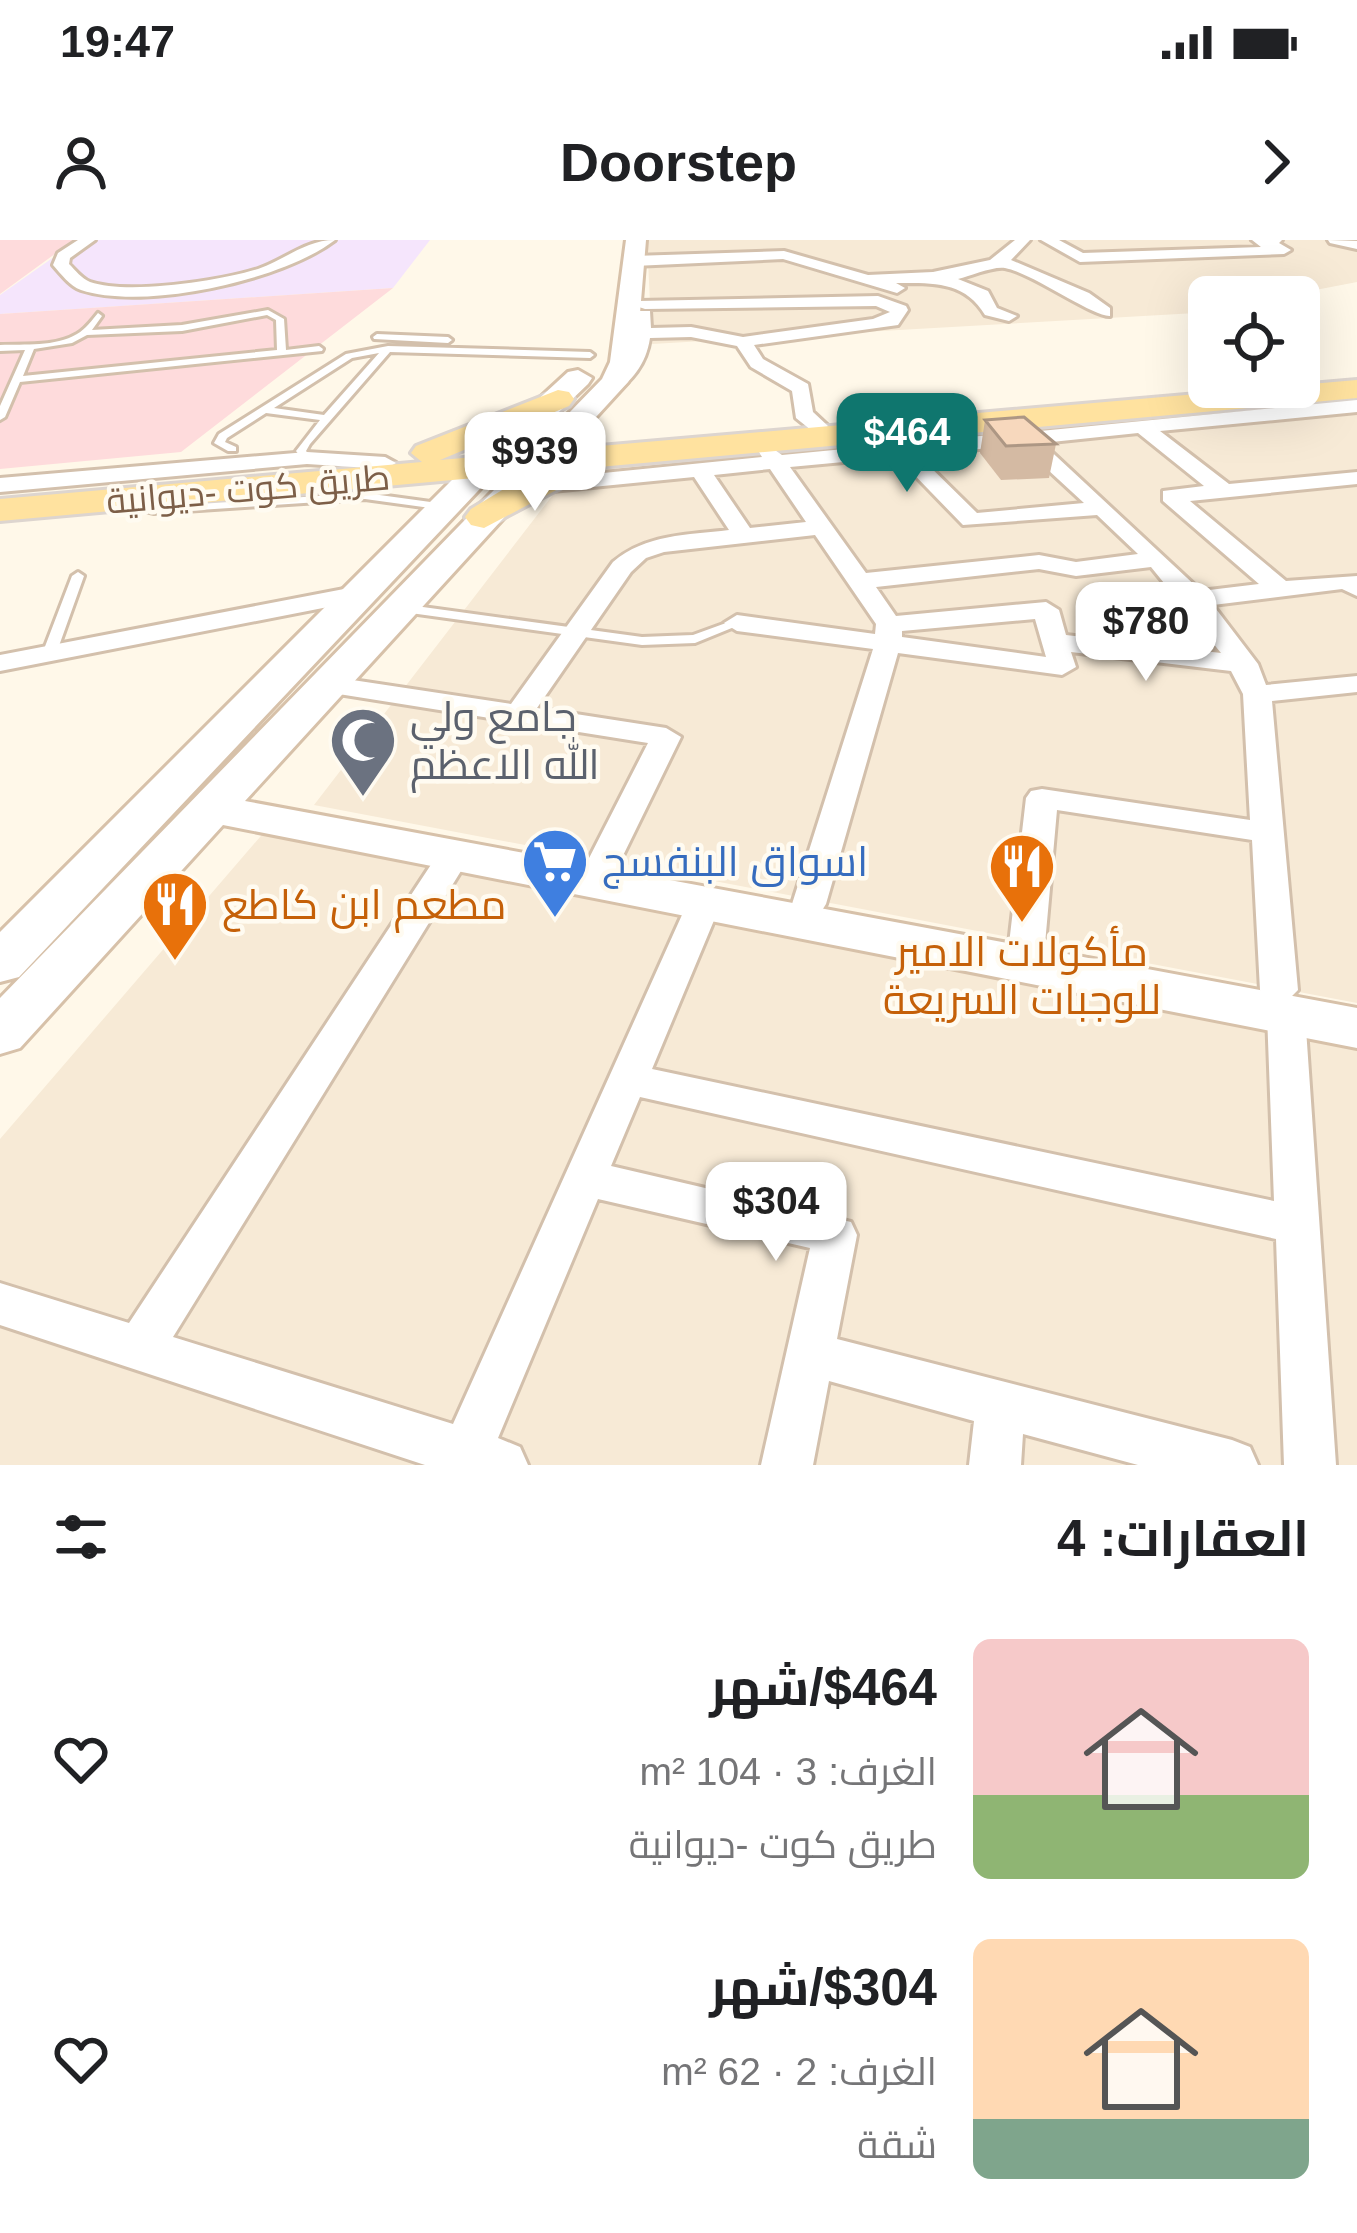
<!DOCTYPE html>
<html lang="ar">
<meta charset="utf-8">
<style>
body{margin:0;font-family:Arial,Cairo,sans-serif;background:#f6f6f6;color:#202124;direction:rtl;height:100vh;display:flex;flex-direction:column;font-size:45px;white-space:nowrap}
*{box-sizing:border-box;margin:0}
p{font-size:39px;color:#757577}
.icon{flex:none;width:66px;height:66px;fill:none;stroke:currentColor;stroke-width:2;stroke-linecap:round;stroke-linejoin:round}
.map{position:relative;height:1225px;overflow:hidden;direction:ltr}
.side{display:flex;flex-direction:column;background:#fff;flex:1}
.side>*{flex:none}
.tools{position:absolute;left:1188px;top:36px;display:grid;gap:24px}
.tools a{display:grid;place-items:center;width:132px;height:132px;border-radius:18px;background:#fff;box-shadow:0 12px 48px #0002;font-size:60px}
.price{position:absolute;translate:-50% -102px;padding:0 27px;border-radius:24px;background:#fff;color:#222;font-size:39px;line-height:78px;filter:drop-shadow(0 3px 6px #0008)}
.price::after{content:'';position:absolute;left:50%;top:72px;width:36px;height:27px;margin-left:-18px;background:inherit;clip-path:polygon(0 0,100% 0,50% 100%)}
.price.selected{background:#0f766e;color:#fff}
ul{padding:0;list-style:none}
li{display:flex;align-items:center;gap:36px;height:300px;padding:0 48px}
li span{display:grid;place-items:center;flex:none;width:336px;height:240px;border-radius:18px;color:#555}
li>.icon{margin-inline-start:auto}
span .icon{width:144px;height:144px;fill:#fffc;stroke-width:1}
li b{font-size:51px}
h2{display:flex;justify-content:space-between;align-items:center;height:144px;padding:0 48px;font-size:51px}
.status{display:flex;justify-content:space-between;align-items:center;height:84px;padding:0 60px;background:#fff;direction:ltr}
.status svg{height:33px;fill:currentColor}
header{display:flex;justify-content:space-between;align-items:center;height:156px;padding:0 48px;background:#fff;font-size:54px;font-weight:800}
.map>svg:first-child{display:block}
</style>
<div class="status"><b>19:47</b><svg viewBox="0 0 49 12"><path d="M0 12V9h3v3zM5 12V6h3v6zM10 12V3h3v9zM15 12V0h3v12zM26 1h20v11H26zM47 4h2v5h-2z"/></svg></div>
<header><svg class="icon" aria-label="forward" viewBox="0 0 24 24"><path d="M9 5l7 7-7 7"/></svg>Doorstep<svg class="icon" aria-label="person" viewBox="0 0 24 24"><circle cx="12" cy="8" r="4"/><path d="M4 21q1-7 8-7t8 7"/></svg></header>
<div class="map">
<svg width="1357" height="1225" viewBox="0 0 1357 1225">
<rect width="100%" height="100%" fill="#fff8e9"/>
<path fill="#f7ead6" d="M 647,0 L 1357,0 L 1357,42 L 1279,57 L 1209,57 L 1209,71 L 1196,73 L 652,104 Z
M 1357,159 L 1357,763 L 314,565 L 575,226 Z
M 266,590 L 1357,774 L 1357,1225 L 0,1225 L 0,899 Z"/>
<path fill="#f5e5fc" d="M 78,0 L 430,0 L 393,48 L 0,74 L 0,55 Z"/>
<path fill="#fedbdc" d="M 0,0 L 74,0 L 0,54 Z
M 393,48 L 181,212 L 0,229 L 0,74 Z"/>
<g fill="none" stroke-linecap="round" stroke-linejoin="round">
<defs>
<path id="lane" d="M 268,70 L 284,79 L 286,110 L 319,106 L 323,109 L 322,111 L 20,142 L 5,177 L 0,180 L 0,166 L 25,110 L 0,111 L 0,105 C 25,104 55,107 77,94 C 86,89 92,80 98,73 L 102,76 L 92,90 L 182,85 ZM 267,75 L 276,80 L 277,110 L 23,136 L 34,109 L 72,103 L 87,95 L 182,91 Z
M 377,94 L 448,97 L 452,100 L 448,103 L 374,99 L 373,97 Z
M 388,106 L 590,112 L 594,115 L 590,118 L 390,112 L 310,204 L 306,211 L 312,218 L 311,220 L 303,220 L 296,211 L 320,180 L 266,173 L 227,198 L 225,202 L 236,207 L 236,211 L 228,211 L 214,203 L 219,194 L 346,114 ZM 379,113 L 324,175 L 274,168 L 352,118 Z
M 365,253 L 445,264 L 451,267 L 445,270 L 365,259 L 154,273 L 107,262 L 113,259 L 154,267 Z
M 78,332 L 84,336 L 55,417 L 48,421 L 43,420 L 41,417 L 72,336 Z
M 401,364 L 642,397 L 693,395 L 737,379 L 744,383 L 695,403 L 642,405 L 396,371 L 396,365 Z"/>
<path id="street" d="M 78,0 L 95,0 L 70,18 L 69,24 C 75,30 82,39 90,42 C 127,55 220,41 258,29 C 285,20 305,0 335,0 C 283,40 145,71 81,50 C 70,46 61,34 53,25 L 58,13 Z
M 1015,0 L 1030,0 L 1011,20 L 1089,53 L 1110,68 L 1110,76 C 1093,77 1032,33 1005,28 C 993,26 971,36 958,39 L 988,51 L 997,68 L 1017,76 L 1009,81 L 985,75 C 965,41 932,43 896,43 L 905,48 L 897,53 L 783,19 L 634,26 L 626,21 L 634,16 L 784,11 L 868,35 L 933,32 L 990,20 Z
M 1041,0 L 1059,0 L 1083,13 L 1261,7 L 1252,0 L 1282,0 L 1279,3 L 1291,10 L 1284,14 L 1080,22 Z
M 1328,0 L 1357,1 L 1357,9 L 1330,3 Z
M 878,56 L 906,66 L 908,70 L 898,85 L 754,105 L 763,119 L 808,144 L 813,172 L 828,186 L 825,190 L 811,190 L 796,178 L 792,151 L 751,127 L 737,106 L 691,97 L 650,98 C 646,125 632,140 611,157 L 594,153 L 627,120 L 638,71 L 650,71 L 651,88 L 691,87 L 743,97 L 873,79 L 890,72 L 876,66 L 645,69 L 639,67 L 639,61 Z
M 1357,160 L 1357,172 L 1160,191 L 1229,244 L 1357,232 L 1357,244 L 1190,261 L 1286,341 L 1357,336 L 1357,356 L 1342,349 L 1213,365 L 1258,424 L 1266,445 L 1357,436 L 1357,452 L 1272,461 L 1298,750 L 1287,761 L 1299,764 L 1305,774 L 1336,1225 L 1284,1225 L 1276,999 L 640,857 L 611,926 L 851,982 L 857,995 L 837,1099 L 1232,1200 L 1250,1207 L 1258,1225 L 1138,1225 L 1023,1194 L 1021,1225 L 969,1225 L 974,1181 L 829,1141 L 813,1225 L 761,1225 L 810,1008 L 598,959 L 498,1198 L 520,1207 L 528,1225 L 425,1225 L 0,1085 L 0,1043 L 129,1083 L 440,611 L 464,611 L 469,618 L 173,1097 L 453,1184 L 686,666 L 691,658 L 715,658 L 720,666 L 652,829 L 1274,961 L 1267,774 L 1278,763 L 1266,759 L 1260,750 L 1252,600 L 1057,570 L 1045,704 L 1040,713 L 1014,713 L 1009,704 L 1026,558 L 1031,551 L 1042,549 L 1250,580 L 1243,454 L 1231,431 L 1071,412 L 1076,427 L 1062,435 L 898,413 L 826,664 L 821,672 L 797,672 L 792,664 L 873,409 L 737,391 L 724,383 L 737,375 L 875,394 L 876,384 L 815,295 L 664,312 L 646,318 L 631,332 L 537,468 L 666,488 L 681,497 L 614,634 L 590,634 L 585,626 L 648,503 L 326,452 L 312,444 L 326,436 L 511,464 L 613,322 C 646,294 687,295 729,290 L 694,237 L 532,253 L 524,251 L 524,241 L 762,217 L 759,212 L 769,206 L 782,215 L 886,205 L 883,201 L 893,195 L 907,203 L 1011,193 L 1021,188 L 1030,192 ZM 1138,193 L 1204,246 L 1163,251 L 1163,261 L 1259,344 L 1201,351 L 1042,203 ZM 1021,205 L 1084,263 L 977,273 L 918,215 ZM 897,217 L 963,285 L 1097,275 L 1138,314 L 1076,322 L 1039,315 L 866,333 L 790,227 ZM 770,229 L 806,282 L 750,288 L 714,235 ZM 1151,327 L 1221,413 L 1066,395 L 1059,370 L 1046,362 L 896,376 L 876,347 L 1039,329 L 1076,336 ZM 1035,379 L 1046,417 L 902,397 L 902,391 Z
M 307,212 L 385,217 L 396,223 L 385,229 L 307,224 L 0,252 L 0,238 Z
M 365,345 L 374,348 L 378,353 L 374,358 L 0,431 L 0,415 Z"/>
<path id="secondary" d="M 626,0 L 646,0 L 636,122 L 628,142 L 245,561 L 1357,768 L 1357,808 L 223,585 L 20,808 L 0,814 L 0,758 L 602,139 L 610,122 Z
M 578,130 L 592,138 L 588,144 L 493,235 L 19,737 L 0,742 L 0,692 L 471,221 L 568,132 Z"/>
<path id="primary" d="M 1357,140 L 1357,158 L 588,228 L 583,236 L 484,288 L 471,285 L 465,277 L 471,269 L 530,233 L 0,281 L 0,259 L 422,222 L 411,213 L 416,206 L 558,150 L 569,152 L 574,159 L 569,166 L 440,220 Z"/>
</defs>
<use href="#lane" stroke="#d3c0ac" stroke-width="6"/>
<use href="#street" stroke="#d3c0ac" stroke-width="6"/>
<use href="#secondary" stroke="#d7c1a9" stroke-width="6"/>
<use href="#primary" stroke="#ddd5cf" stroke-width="6"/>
<use href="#lane" fill="#fff" fill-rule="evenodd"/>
<use href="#street" fill="#fff" fill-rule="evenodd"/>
<use href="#secondary" fill="#fff" fill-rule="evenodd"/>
<use href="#primary" fill="#ffe29f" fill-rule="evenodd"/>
</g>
<path fill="#d4baa3" d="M 985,180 L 1056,204 L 1049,238 L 1001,240 L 980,213 Z"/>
<path fill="#f7d8bd" stroke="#ad9784" stroke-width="3" d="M 1024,177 L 1056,204 L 1006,206 L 985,180 Z"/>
<defs>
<symbol id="mosque-pin" viewBox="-11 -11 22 30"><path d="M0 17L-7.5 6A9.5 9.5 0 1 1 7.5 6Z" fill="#6b7280" stroke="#fffbf1"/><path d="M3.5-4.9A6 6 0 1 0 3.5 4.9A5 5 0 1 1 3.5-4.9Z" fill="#fff"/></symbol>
<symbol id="supermarket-pin" viewBox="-11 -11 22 30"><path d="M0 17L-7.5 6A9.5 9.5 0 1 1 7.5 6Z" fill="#3f7fe0" stroke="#fffbf1"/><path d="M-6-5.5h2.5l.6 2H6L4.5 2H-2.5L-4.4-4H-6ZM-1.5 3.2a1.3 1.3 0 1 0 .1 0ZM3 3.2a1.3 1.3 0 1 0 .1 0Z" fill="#fff"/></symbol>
<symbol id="restaurant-pin" viewBox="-11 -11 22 30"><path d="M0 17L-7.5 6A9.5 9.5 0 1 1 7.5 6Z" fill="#e8710a" stroke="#fffbf1"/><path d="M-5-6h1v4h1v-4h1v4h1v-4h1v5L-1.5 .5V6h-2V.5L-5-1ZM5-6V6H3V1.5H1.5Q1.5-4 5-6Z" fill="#fff"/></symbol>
</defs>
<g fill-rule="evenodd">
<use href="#mosque-pin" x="325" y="462" width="76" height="104"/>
<use href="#supermarket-pin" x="517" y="583" width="76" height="104"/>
<use href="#restaurant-pin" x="984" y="588" width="76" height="104"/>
<use href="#restaurant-pin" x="137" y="626" width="76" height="104"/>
</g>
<g text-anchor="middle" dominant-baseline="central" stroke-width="9" stroke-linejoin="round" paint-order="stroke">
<g font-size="36" fill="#7d5f48" stroke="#fffbf1">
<text transform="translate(248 249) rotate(-5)">طريق كوت -ديوانية</text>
</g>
<g font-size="42" fill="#5b616d" stroke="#fffbf1" text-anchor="start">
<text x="410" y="476">جامع ولي<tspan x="410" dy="48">الله الاعظم</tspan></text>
</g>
<g font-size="42" fill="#366cbe" stroke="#fffbf1" text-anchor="start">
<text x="602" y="621">اسواق البنفسج</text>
</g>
<g font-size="42" fill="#c56008" stroke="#fffbf1" text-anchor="start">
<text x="222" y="664">مطعم ابن كاطع</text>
<text x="1022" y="711" text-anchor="middle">مأكولات الامير<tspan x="1022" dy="48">للوجبات السريعة</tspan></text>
</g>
</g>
</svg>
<div class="tools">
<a><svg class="icon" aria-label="locate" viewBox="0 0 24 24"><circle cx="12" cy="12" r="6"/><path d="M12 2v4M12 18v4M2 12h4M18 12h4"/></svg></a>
</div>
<b class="price selected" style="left:907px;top:255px">$464</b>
<b class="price" style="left:535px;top:274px">$939</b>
<b class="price" style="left:1146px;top:444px">$780</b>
<b class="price" style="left:776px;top:1024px">$304</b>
</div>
<section class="side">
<h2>العقارات: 4<svg class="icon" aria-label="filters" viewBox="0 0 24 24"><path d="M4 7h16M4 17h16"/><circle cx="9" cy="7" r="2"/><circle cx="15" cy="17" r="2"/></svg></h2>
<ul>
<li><span style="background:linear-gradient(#f6c9c9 65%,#8fb573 0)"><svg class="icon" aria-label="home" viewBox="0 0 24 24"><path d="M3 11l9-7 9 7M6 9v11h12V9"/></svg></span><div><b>$464/شهر</b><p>الغرف: 3 · 104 m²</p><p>طريق كوت -ديوانية</p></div><svg class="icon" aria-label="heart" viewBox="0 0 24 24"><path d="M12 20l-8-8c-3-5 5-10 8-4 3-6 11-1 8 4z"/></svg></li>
<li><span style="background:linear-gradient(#ffd9b3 75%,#7fa58c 0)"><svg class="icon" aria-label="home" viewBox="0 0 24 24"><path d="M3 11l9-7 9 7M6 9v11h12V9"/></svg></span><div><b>$304/شهر</b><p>الغرف: 2 · 62 m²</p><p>شقة</p></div><svg class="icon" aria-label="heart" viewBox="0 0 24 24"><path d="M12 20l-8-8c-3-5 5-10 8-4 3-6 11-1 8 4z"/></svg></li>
</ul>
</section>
